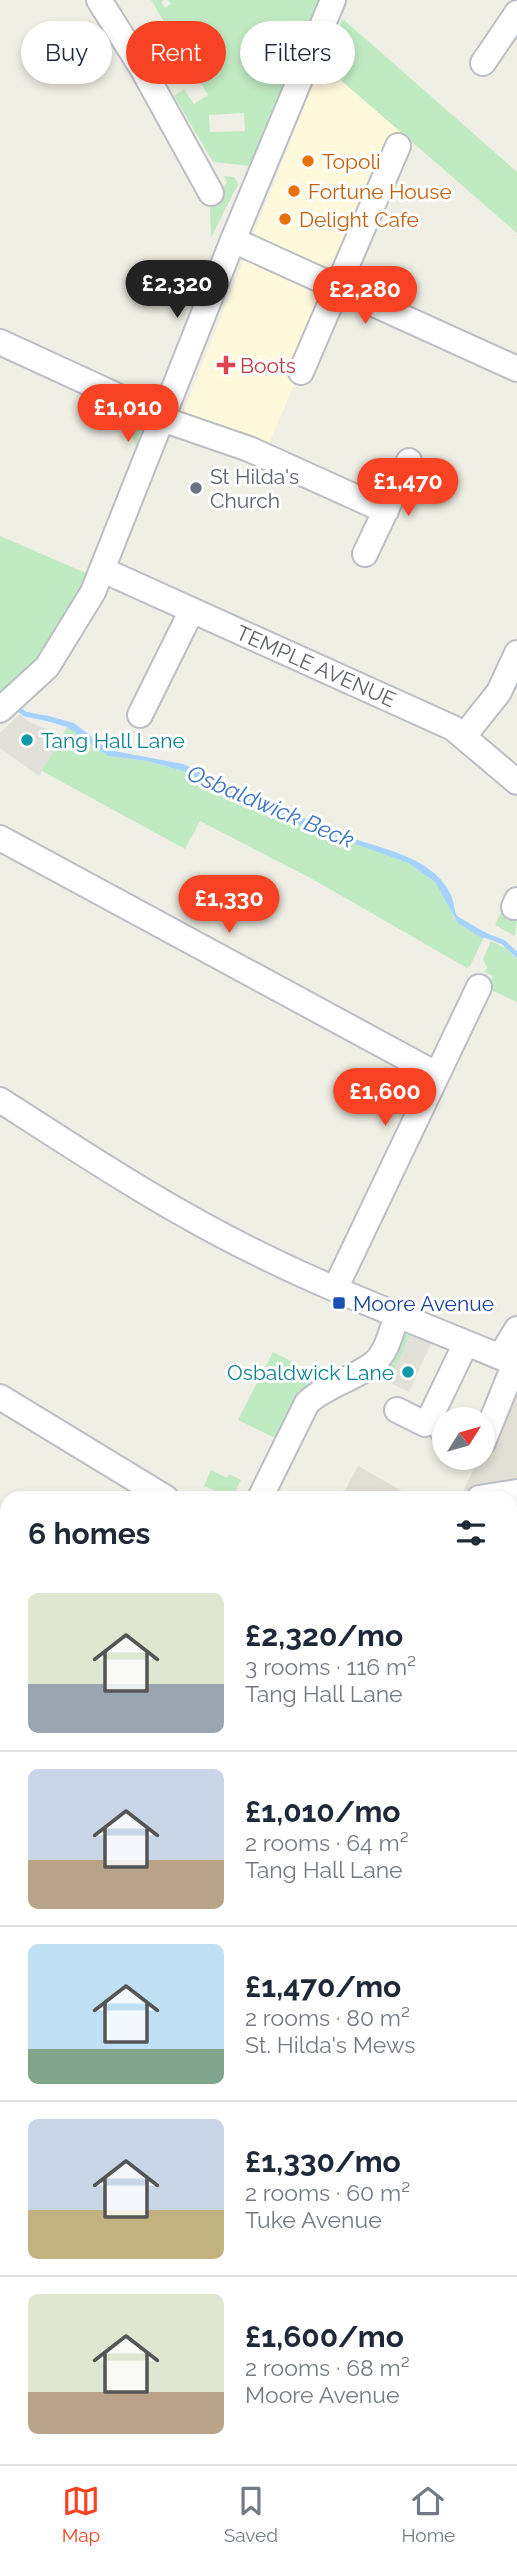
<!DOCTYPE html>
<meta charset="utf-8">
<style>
body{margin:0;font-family:Raleway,sans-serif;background:#f2f2f3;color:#1f2937;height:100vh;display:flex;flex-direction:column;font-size:26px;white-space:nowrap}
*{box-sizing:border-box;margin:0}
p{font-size:23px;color:#747a83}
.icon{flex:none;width:38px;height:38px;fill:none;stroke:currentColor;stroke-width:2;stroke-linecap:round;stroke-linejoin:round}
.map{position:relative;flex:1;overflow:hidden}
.sheet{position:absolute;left:0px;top:1491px;width:518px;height:973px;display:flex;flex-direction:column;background:#fff;border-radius:21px 21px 0 0;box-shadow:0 4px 10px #0003}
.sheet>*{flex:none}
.banner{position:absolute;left:21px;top:21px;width:476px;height:63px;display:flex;gap:14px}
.needle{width:46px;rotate:53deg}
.tools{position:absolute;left:432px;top:1407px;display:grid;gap:14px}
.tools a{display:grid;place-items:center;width:63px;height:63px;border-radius:50%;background:#fff;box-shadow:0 4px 10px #0003;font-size:35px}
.price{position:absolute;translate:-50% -60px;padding:0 16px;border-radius:24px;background:#f74324;color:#fff;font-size:23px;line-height:46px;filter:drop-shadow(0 2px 4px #0008)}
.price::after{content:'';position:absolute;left:50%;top:42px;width:21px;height:16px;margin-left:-10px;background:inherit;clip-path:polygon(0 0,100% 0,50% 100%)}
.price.current{background:#222;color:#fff}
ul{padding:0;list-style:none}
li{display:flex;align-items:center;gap:21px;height:175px;padding:0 28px}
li+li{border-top:2px solid #e0e1e3}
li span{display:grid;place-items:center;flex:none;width:196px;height:140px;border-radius:10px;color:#555}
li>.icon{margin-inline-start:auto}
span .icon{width:84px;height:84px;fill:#fffc;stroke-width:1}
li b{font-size:30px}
h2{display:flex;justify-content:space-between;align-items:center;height:84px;padding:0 28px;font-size:30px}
.pill{padding:0 24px;border-radius:32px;background:#fff;box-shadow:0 4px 10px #0003;font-size:24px;line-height:63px}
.pill.current{background:#f74324;color:#fff}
.tab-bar{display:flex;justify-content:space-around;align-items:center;height:98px;border-top:2px solid #e0e1e3;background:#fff;font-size:19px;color:#747a83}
.tab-bar a{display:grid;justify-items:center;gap:4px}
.tab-bar .current{color:#f74324}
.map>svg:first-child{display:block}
</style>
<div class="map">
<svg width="517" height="2464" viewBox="0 0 517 2464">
<rect width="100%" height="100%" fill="#f0efe5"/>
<path fill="#fff9db" d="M 321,63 L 402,132 L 267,448 L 183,413 Z"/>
<path fill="#e1e0d9" d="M 20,714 L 29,722 L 63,735 L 39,776 L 0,748 L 0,733 Z
M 411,1334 L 431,1343 L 409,1392 L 388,1382 Z"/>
<path fill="#e1ded4" d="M 517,1375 L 517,1884 L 511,1894 L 511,1498 L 460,1498 L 479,1458 L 483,1458 L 483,1450 Z
M 358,1466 L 406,1493 L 418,1498 L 341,1498 Z"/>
<path fill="#c0eac2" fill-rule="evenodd" d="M 151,0 L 163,0 L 161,2 L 165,8 L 171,4 L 168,0 L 322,0 L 295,75 L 251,166 L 213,162 L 174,96 L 184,89 L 194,104 L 208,95 ZM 244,113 L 245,131 L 210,132 L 209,115 Z
M 343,19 L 517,172 L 517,233 L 321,63 Z
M 224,176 L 234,177 L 238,184 L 211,238 L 210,208 L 223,201 L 222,190 L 227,182 Z
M 126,419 L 142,428 L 136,445 L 125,421 Z
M 0,536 L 88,574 C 64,619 42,665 0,697 Z
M 67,727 L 108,756 L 147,761 L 183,771 L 282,818 L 408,863 L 435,882 L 446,897 L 454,917 L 483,939 L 470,966 L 467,968 L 314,880 L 200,821 L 185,849 L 42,771 Z
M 503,908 L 517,914 L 515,936 L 495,925 Z
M 491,941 L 507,949 L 517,959 L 517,1002 L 487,988 L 493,976 L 485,972 L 487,967 L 483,959 Z
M 411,1334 L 388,1382 L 375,1375 L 388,1368 L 405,1335 Z
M 273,1352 L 293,1362 L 290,1368 L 311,1379 L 279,1440 L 238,1420 Z
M 211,1470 L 227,1478 L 229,1474 L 241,1480 L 232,1498 L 204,1486 Z"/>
<path fill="#a6d2ff" d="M 45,715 L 74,723 L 109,750 L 183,764 L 313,822 C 354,847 429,847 451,895 C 454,902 454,910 457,916 L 486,933 L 483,939 L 458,923 L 435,882 L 408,863 L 282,818 L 183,771 L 147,761 L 108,756 L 67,727 L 47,721 Z"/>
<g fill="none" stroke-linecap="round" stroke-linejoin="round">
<path stroke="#a6d2ff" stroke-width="5" d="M 14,706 L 25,714 L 50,719
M 482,934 L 503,942 L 517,955"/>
<defs>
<path id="minor" d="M 99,0 L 142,68 L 211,193
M 483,63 L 517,13
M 233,240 L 517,369
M 0,342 L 163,417
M 301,372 L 398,146
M 162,419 L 249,449 L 386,511
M 365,554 L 409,461
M 103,570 L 453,728 L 517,782
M 0,710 L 47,667 L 93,592 L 233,240 L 333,0
M 140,715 L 192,610
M 464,736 L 499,692 L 517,653
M 0,838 L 436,1074
M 514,907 L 517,900
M 0,1100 C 84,1154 167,1209 257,1253 C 341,1295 430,1327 517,1364
M 335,1289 L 479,987
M 500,1357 L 517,1329
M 0,1397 L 166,1498
M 397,1410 L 425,1424 L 428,1422 L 466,1343
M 443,1432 L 444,1432
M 483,1442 L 515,1363
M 260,1498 L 307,1403 C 326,1385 352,1380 373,1364 C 387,1353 391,1332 397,1315
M 479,1498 L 517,1492
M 511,1531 L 517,1541
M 511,1570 L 517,1559
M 0,1680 L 7,1686
M 0,1986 L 7,1993
M 511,2038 L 517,2031
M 511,2087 L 517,2093
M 511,2281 L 517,2283
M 0,2304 L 7,2291"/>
<path id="major" d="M 0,2441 L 7,2449"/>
</defs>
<use href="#minor" stroke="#bcbec5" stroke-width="28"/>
<use href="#major" stroke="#fdd951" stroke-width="35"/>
<use href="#minor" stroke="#fff" stroke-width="24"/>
<use href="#major" stroke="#fff7ab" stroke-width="32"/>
</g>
<g fill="#e8710a" stroke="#fff" stroke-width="2.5">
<circle cx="308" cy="161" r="7"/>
<circle cx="294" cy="191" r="7"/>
<circle cx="285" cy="219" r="7"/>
</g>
<path fill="#e0444e" stroke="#fff" stroke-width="2.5" d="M222.5 354.5h7v7h7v7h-7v7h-7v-7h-7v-7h7z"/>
<circle fill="#6b7280" stroke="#fff" stroke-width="2.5" cx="196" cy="488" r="7"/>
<g fill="#0f9aa8" stroke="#fff" stroke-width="2.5">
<circle cx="27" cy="740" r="7"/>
<circle cx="408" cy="1372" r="7"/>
</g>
<rect fill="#1a4fb4" stroke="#fff" stroke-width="2.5" x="332" y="1296" width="14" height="14" rx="3.5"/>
<g text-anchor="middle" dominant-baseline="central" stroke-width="6" stroke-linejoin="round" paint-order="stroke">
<g font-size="21" fill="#c56008" stroke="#fff" text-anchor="start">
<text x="322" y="161">Topoli</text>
<text x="308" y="191">Fortune House</text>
<text x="299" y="219">Delight Cafe</text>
</g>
<g font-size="21" fill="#be3a42" stroke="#fff" text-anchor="start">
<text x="240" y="365">Boots</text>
</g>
<g font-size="21" fill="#5b616d" stroke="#fff" text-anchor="start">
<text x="210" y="476">St Hilda's<tspan x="210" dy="24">Church</tspan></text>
</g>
<g font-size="21" fill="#5d6067" stroke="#fff">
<text transform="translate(316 666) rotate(24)">TEMPLE AVENUE</text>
</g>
<g font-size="21" fill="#0d838f" stroke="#fff" text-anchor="start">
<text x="41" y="740">Tang Hall Lane</text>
<text x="394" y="1372" text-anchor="end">Osbaldwick Lane</text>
</g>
<g font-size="21" fill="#164399" stroke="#fff" text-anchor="start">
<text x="353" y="1303">Moore Avenue</text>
</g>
<g font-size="23" font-style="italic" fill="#3c75c4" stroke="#fff">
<text transform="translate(271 806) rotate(23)">Osbaldwick Beck</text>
</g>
</g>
</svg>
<div class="tools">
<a><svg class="needle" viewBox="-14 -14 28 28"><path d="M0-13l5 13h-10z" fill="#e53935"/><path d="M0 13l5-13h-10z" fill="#747a83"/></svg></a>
</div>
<b class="price current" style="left:177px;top:320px">£2,320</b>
<b class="price" style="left:365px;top:326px">£2,280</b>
<b class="price" style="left:128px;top:444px">£1,010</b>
<b class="price" style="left:408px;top:518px">£1,470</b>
<b class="price" style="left:229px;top:935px">£1,330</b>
<b class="price" style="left:385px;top:1128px">£1,600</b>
<div class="banner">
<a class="pill">Buy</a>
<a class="pill current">Rent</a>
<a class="pill">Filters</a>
</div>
<section class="sheet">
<h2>6 homes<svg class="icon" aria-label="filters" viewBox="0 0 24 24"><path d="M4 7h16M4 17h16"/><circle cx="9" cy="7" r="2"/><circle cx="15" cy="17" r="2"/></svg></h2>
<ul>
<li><span style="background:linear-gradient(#dfe7d0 65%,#9aa5b1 0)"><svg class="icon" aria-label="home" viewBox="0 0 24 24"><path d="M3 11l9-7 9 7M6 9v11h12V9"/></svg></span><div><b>£2,320/mo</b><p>3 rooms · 116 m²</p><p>Tang Hall Lane</p></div></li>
<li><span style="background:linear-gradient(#c9d6e8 65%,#b9a48a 0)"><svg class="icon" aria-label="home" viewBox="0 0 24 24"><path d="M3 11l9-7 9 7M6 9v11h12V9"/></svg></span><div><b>£1,010/mo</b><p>2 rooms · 64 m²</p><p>Tang Hall Lane</p></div></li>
<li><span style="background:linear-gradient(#bfe0f5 75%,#7fa58c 0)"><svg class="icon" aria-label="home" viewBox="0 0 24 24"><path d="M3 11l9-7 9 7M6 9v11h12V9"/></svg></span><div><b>£1,470/mo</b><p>2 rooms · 80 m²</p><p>St. Hilda's Mews</p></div></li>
<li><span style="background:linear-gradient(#c9d6e8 65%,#c2b280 0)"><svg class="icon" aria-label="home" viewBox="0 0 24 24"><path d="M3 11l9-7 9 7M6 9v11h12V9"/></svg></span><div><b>£1,330/mo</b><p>2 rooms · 60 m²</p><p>Tuke Avenue</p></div></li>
<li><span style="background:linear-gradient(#dfe7d0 70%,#b9a48a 0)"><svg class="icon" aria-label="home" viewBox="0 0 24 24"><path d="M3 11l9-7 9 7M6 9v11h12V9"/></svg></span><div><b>£1,600/mo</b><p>2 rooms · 68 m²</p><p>Moore Avenue</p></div></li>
</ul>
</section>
</div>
<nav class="tab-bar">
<a class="current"><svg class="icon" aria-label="map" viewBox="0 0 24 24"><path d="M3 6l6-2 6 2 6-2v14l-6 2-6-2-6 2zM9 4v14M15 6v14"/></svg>Map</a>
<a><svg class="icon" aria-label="saved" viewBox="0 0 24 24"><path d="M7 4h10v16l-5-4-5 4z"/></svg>Saved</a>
<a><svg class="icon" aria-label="home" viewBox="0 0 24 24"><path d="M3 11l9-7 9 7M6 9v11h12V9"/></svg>Home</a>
</nav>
